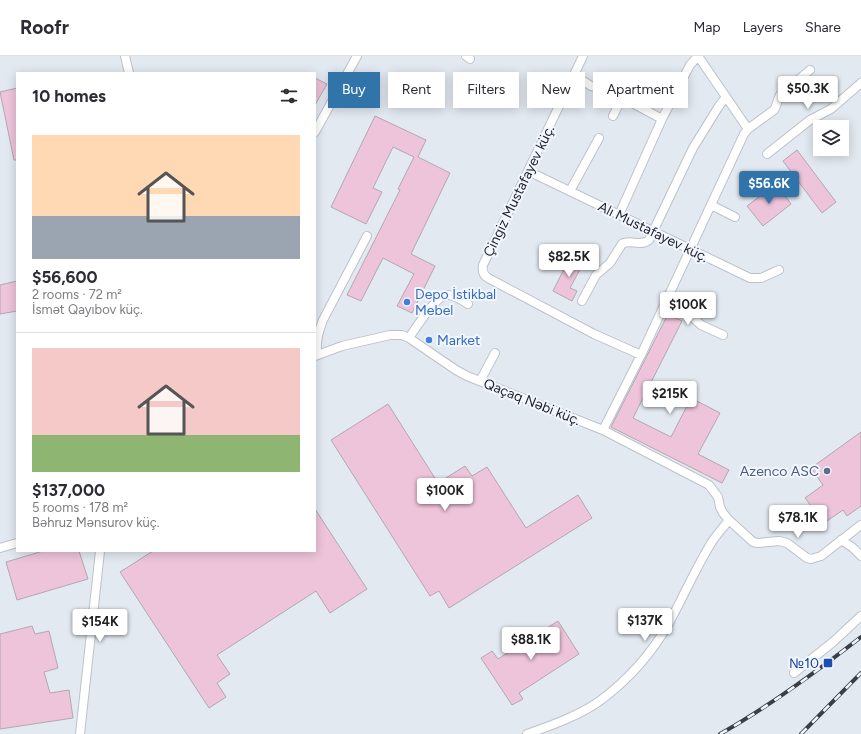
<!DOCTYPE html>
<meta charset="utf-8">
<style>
body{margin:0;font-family:Figtree,sans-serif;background:#f2f2f3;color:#2b2b33;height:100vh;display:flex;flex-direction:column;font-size:15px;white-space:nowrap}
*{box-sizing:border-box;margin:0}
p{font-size:13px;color:#7c7c81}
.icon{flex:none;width:22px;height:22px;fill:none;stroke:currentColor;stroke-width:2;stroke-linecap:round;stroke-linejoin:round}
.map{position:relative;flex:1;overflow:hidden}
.panel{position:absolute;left:16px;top:16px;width:300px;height:480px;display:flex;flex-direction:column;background:#fff;border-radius:0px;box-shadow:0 2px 10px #0003}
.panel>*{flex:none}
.hud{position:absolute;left:328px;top:16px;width:380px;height:36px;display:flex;gap:8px}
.controls{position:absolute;left:813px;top:64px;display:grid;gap:8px}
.controls a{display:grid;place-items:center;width:36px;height:36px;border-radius:0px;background:#fff;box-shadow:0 2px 10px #0003;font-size:20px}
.price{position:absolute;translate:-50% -34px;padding:0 9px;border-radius:4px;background:#fff;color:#222;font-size:13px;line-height:26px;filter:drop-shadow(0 1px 2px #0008)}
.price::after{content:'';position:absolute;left:50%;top:24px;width:12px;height:9px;margin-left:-6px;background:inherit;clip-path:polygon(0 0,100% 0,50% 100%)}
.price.on{background:#3174aa;color:#fff}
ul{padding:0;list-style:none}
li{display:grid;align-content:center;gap:8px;height:212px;padding:0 16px}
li+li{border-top:1px solid #e1e1e2}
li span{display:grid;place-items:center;height:124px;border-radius:0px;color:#555}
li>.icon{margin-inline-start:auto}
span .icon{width:72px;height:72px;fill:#fffc;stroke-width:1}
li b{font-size:17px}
h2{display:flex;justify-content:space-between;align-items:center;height:48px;padding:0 16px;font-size:17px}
.pill{padding:0 14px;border-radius:0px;background:#fff;box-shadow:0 2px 10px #0003;font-size:14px;line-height:36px}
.pill.on{background:#3174aa;color:#fff}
header{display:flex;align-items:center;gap:24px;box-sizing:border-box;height:56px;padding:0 20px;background:#fff;border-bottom:1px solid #e1e1e2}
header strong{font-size:19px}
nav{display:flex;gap:22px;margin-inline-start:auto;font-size:14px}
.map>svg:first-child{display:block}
</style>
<header>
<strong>Roofr</strong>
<nav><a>Map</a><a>Layers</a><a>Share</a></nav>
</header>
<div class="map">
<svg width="861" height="678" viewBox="0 0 861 678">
<rect width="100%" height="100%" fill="#e3e9f1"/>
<path fill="#eec4db" stroke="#b2a8ad" d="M 315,22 L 327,28 L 315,49 Z
M 17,32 L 17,104 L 14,104 L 0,36 Z
M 375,60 L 426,84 L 418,101 L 450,117 L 411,198 L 435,210 L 412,257 L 397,250 L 414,218 L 383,202 L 361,245 L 347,239 L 400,134 L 398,133 L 414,101 L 393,91 L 373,132 L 382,136 L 366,168 L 331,151 Z
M 797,94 L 836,146 L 822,157 L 783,105 Z
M 776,128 L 791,148 L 763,170 L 747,150 Z
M 571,199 L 584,206 L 570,232 L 577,235 L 572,245 L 553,235 Z
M 17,225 L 17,255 L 0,258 L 0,229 Z
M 668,258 L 682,265 L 633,362 L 671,381 L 691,342 L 720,357 L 698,398 L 729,414 L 722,427 L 611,371 Z
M 388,348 L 438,427 L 465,410 L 472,420 L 487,411 L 526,472 L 578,439 L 592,462 L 449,552 L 439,535 L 430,540 L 331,384 Z
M 861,376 L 861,450 L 847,460 L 843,454 L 824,467 L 805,442 L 823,429 L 811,412 Z
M 315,453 L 367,533 L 330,557 L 316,535 L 217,599 L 230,618 L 217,627 L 226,641 L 209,652 L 120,516 L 153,495 L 315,495 Z
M 43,495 L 79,495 L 88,523 L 17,544 L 6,506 Z
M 558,565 L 579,598 L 519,637 L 523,643 L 512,649 L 481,602 L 492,595 L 498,603 Z
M 32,570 L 35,578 L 49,575 L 58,612 L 44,616 L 50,637 L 69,634 L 73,662 L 0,673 L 0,578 Z"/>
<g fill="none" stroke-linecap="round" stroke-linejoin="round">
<defs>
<path id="street" d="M 125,0 L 129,17
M 466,0 L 470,3
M 583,0 L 483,209 C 482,215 483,219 488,222 L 594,278 L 641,299
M 698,0 L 748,73
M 574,19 L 591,30 L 610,35 L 662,63
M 339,32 L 355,44
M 613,60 L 622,42
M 315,76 L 357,0
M 767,98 L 810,64 L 831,53 L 861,27
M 528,115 L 750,222 L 761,222 L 779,214
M 570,135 L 599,82
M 711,149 L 735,161
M 619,159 L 662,63 L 690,9 L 698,0
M 669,239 L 701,269 L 723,279
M 582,245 L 596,219 L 610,207 L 622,188 C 630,183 641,191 649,184 L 693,92 L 719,50 L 726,41
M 409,282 C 415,273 437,238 448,239 C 455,239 463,245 468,248
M 317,299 C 316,285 318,277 323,264 L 367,180
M 315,300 L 342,290 L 390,279 L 402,279 L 409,282 L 456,314 L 467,320 L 603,374 L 709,429 L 718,441 L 720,451 L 723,457 L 729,464 L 753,486 L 758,487 L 779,485 L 787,487 L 807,502 L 811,503 L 821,500 L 861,469
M 480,325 L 495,297
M 603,374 L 641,299 L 744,78 L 748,73 L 774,54 C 777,50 777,44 780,39 L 810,14
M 841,484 L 852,491 L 861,500
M 0,492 L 17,487
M 794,617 L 833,586 L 861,560
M 80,678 L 100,495
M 527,678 C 550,670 581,659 601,644 C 629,623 652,597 669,567 C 683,541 695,514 710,489 C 715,480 723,472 729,464"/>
</defs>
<use href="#street" stroke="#bcc1ca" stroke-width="10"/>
<use href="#street" stroke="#fff" stroke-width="8"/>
<defs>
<path id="rail" d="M 720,678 C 770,650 816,616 861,581
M 801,678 L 861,617"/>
</defs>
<use href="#rail" stroke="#3b3e43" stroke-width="4"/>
<use href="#rail" stroke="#f1f6ff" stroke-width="2.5" stroke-dasharray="8" stroke-linecap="butt"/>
</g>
<g fill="#3f7fe0" stroke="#f1f6ff" stroke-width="1.5">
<circle cx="407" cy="246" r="4"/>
<circle cx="429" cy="284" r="4"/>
</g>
<circle fill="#5c6f8a" stroke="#f1f6ff" stroke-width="1.5" cx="827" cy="415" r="4"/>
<rect fill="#1a4fb4" stroke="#f1f6ff" stroke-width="1.5" x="823" y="602" width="10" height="10" rx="2"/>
<g text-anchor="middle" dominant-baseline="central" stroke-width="4" stroke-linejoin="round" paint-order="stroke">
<g font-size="14" fill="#1f2125" stroke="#f1f6ff">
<text transform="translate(519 135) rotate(-64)">Çingiz Mustafayev küç.</text>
<text transform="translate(653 176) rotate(26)">Alı Mustafayev küç.</text>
<text transform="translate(532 346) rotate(22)">Qaçaq Nəbi küç.</text>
</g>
<g font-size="14" fill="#366cbe" stroke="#f1f6ff" text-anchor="start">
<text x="415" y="238">Depo İstikbal<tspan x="415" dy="16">Mebel</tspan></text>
<text x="437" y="284">Market</text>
</g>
<g font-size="14" fill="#4e5e75" stroke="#f1f6ff" text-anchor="end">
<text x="819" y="415">Azenco ASC</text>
</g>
<g font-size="14" fill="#164399" stroke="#f1f6ff" text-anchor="end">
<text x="819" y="607">№10</text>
</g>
</g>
</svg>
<div class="controls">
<a><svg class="icon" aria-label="layers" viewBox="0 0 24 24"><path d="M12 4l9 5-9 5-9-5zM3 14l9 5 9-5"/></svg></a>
</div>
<b class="price" style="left:808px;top:54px">$50.3K</b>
<b class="price on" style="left:769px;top:149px">$56.6K</b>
<b class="price" style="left:569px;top:222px">$82.5K</b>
<b class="price" style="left:688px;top:270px">$100K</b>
<b class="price" style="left:670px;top:359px">$215K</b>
<b class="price" style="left:445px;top:456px">$100K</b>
<b class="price" style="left:798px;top:483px">$78.1K</b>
<b class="price" style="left:645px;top:586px">$137K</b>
<b class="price" style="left:100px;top:587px">$154K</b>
<b class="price" style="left:531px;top:605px">$88.1K</b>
<div class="hud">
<a class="pill on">Buy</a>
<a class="pill">Rent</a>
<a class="pill">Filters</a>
<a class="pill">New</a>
<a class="pill">Apartment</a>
</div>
<section class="panel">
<h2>10 homes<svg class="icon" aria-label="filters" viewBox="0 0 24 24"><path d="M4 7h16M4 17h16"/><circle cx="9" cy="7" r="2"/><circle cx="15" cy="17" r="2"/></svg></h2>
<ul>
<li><span style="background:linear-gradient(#ffd9b3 65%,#9aa5b1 0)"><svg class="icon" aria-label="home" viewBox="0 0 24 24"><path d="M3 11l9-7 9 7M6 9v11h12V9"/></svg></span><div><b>$56,600</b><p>2 rooms · 72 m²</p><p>İsmət Qayıbov küç.</p></div></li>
<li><span style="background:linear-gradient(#f6c9c9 70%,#8fb573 0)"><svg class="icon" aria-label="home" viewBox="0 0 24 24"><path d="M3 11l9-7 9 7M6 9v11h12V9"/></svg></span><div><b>$137,000</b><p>5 rooms · 178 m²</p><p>Bəhruz Mənsurov küç.</p></div></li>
</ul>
</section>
</div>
